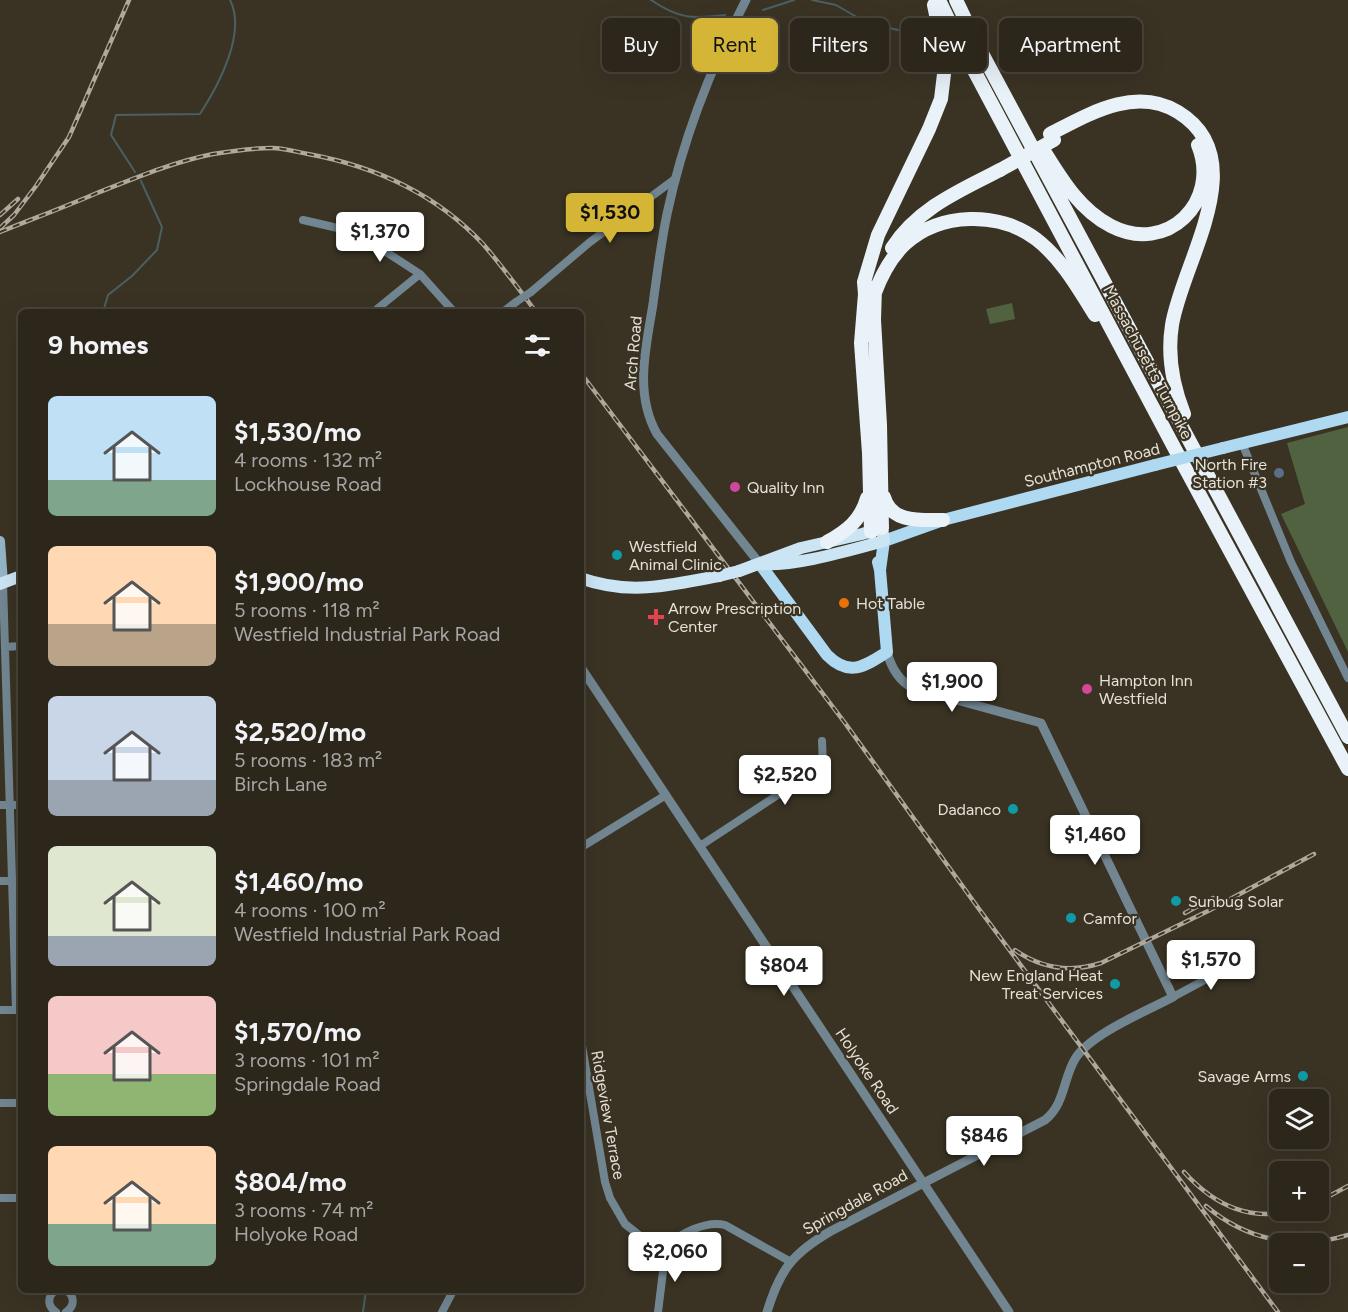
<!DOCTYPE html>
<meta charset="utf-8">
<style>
body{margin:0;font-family:Figtree,sans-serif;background:#383228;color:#f1f3f6;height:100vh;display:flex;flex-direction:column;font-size:22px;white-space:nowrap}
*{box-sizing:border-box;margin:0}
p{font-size:20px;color:#a6a5a3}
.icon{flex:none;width:33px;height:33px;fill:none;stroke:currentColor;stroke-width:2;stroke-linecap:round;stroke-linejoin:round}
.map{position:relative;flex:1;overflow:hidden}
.panel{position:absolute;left:18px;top:309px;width:566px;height:984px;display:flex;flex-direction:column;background:#2c261b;border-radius:9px;box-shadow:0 6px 24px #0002,0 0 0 2px #48433a}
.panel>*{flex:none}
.banner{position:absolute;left:602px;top:18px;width:570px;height:54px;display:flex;gap:12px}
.controls{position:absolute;left:1269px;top:1089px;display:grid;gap:12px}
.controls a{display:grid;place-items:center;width:60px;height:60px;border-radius:9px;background:#2c261b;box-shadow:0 6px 24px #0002,0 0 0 2px #48433a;font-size:30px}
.price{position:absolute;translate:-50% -51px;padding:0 14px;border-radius:6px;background:#fff;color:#222;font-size:20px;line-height:39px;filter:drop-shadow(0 2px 3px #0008)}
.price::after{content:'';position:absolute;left:50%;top:36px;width:18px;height:14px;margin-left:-9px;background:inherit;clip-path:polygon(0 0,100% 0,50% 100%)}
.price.on{background:#d4b535;color:#111}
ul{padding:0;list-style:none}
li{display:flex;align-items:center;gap:18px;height:150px;padding:0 30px}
li span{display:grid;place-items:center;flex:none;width:168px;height:120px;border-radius:9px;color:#555}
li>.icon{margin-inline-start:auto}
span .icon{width:72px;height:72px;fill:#fffc;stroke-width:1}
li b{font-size:26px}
h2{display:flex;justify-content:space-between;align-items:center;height:72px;padding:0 30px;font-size:26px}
.pill{padding:0 21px;border-radius:9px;background:#2c261b;box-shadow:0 6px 24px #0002,0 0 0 2px #48433a;font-size:21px;line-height:54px}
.pill.on{background:#d4b535;color:#111}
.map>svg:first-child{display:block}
</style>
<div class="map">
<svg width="1348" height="1312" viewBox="0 0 1348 1312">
<rect width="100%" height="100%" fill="#3a3324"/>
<path fill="#516241" d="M 1012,303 L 1015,319 L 990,324 L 986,309 Z
M 1348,427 L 1348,652 L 1281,514 L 1305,504 L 1287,443 Z"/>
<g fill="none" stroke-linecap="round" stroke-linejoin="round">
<path stroke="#4a6062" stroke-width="2" d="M 651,0 C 679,19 692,19 725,15
M 812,0 L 836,5 L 867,23 L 898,30
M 763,10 L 794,0
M 135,172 L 111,135 L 116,115 L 200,114 C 218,86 247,33 230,0
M 103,312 L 108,295 L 132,276 L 157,250 L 162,227 L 141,181
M 363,1312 L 366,1290"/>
<path stroke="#728692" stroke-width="8" d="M 303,220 L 342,229 L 363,237 L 420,274 L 454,312
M 531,292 L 590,242 L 675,179
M 377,309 L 420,274
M 503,312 L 516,302
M 1242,443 L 1291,562 L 1348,678
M 3,583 L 16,1010
M 5,647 L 21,646
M 0,805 L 21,805
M 700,846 L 793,785 L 818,772 L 823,766 L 822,741
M 580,848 L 666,795
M 0,881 L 11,881
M 1173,997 L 1238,962
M 0,1010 L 21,1010
M 580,1034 L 605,1182 L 610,1198 L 625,1224 L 644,1239 L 666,1247 C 679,1234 706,1220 725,1225 L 791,1262
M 0,1103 L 21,1103
M 0,1198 L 21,1198
M 66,1290 C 75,1296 75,1306 66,1312
M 56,1312 C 47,1306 47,1296 56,1290
M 442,1312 L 453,1291
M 658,1312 L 666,1247"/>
<path stroke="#728692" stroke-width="9" d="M 746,0 C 711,67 683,139 667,214 C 661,243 657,274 653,304 C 646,348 634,393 657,434 L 760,564
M 580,666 L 1009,1312
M 767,1312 C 780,1269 793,1253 831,1231 L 1045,1120 C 1065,1104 1063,1079 1075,1059 C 1090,1034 1147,1011 1173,997 L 1041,723 L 913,688 C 899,681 891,667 887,652"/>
<path stroke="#94b4c7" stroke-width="10" d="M 0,541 L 3,583"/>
<path stroke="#afd8f1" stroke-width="12" d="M 1223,448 L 1348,417
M 760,564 L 827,655 C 849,677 864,667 887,652 L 880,570 L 878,562
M 880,570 L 884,541 L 943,520 L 1155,465"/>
<path stroke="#cce5f4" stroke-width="12" d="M 739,571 L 801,548 L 862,534 L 882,528 L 884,541 C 850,550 794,567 760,564
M 580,578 C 631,596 669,585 719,576
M 0,584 L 21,576"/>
<path stroke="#e8f2f8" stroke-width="14" d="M 939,0 L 960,44 L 1176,451 L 1348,769
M 956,0 L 977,44 L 1348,737
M 1050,134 C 1089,114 1135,86 1178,112 C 1255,159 1182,262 1172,325 C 1167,356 1173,386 1184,414
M 1044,151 C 1062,180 1080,210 1111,226 C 1167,255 1221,202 1198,145
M 892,248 C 918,208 959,191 1000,170
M 875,287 L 874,320 L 880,425 L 882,528
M 874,295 C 881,276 890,258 905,244 C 940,212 999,211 1036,239 C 1062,259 1078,288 1095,315
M 884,497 C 891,523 920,520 943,520
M 871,532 L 869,453 L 861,343 L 865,294 L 864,282 L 878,235 L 929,129 L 941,99 L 944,74 L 944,53 L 934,5
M 827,542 C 847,531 861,520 867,498"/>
<defs>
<path id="rail" d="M 0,215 L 18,199
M 0,228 L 14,215 L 36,186 L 69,137 L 129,0
M 0,232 C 32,219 65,207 97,193 C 135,178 173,162 213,154 C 232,151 253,148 272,148 C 284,148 297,152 308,154 C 374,166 436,194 483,244 C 502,266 519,289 536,312
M 580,372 L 845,723 L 979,909 L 1278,1312
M 1185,913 L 1213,898
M 1015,950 C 1041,968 1070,973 1101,963 L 1208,911 L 1314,854
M 1184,1172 C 1216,1207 1251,1222 1298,1210
M 1318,1202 L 1348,1186
M 1206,1206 C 1246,1240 1298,1251 1348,1235"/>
</defs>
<use href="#rail" stroke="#aea99d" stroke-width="4.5"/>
<use href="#rail" stroke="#3a3324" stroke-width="2" stroke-dasharray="7" stroke-linecap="butt"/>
<path stroke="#728692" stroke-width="8" d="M 516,302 L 531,292"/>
<path stroke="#afd8f1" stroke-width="12" d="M 1155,465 L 1223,448"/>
<path stroke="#cce5f4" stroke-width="12" d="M 719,576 L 739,571"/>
<path stroke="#e8f2f8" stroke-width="14" d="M 1000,170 L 1054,140"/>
</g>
<circle fill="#5c6f8a" stroke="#3a3324" stroke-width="2" cx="1279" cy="473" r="6"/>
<g fill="#d1479c" stroke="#3a3324" stroke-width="2">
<circle cx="735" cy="487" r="6"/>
<circle cx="1087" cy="689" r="6"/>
</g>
<g fill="#0f9aa8" stroke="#3a3324" stroke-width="2">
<circle cx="617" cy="555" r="6"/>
<circle cx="1013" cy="809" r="6"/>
<circle cx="1176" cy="901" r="6"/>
<circle cx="1071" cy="918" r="6"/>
<circle cx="1115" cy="984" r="6"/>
<circle cx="1303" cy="1076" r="6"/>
</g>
<circle fill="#e8710a" stroke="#3a3324" stroke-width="2" cx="844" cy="603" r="6"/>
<path fill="#e0444e" stroke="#3a3324" stroke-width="2" d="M653 608h6v6h6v6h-6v6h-6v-6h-6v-6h6z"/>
<g text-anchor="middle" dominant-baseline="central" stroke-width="4.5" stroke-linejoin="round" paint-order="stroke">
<g font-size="16" fill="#e5e1d7" stroke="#3a3324">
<text transform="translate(633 353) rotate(-85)">Arch Road</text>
<text transform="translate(1148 362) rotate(62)">Massachusetts Turnpike</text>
<text transform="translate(1092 465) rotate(-14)">Southampton Road</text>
<text transform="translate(867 1071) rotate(56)">Holyoke Road</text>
<text transform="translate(608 1115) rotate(80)">Ridgeview Terrace</text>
<text transform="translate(855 1202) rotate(-29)">Springdale Road</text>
</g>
<g font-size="16" fill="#e5e1d7" stroke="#3a3324" text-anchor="start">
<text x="1267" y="464" text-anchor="end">North Fire<tspan x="1267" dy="18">Station #3</tspan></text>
<text x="747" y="487">Quality Inn</text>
<text x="629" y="546">Westfield<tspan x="629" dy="18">Animal Clinic</tspan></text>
<text x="856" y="603">Hot Table</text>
<text x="668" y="608">Arrow Prescription<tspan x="668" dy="18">Center</tspan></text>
<text x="1099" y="680">Hampton Inn<tspan x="1099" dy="18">Westfield</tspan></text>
<text x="1001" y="809" text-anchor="end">Dadanco</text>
<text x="1188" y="901">Sunbug Solar</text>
<text x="1083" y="918">Camfor</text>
<text x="1103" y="975" text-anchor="end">New England Heat<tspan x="1103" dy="18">Treat Services</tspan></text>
<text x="1291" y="1076" text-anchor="end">Savage Arms</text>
</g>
</g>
</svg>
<div class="controls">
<a><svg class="icon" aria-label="layers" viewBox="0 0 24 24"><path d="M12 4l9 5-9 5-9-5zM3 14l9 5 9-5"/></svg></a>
<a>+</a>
<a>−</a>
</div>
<b class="price on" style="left:610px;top:244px">$1,530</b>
<b class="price" style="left:380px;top:263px">$1,370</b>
<b class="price" style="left:952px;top:713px">$1,900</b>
<b class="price" style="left:785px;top:806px">$2,520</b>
<b class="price" style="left:1095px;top:866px">$1,460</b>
<b class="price" style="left:1211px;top:991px">$1,570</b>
<b class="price" style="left:784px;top:997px">$804</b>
<b class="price" style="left:984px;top:1167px">$846</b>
<b class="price" style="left:675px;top:1283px">$2,060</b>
<div class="banner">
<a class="pill">Buy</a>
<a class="pill on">Rent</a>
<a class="pill">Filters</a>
<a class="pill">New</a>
<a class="pill">Apartment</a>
</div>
<section class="panel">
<h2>9 homes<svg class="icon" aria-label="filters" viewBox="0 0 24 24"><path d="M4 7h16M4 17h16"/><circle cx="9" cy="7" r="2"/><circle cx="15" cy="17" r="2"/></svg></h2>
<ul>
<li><span style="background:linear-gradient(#bfe0f5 70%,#7fa58c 0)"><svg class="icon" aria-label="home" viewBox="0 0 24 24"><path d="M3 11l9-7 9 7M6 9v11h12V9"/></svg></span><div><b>$1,530/mo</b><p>4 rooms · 132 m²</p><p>Lockhouse Road</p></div></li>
<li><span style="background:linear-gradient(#ffd9b3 65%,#b9a48a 0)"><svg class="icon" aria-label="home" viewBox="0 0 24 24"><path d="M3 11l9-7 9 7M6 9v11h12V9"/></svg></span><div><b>$1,900/mo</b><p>5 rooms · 118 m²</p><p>Westfield Industrial Park Road</p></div></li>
<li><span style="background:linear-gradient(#c9d6e8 70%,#9aa5b1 0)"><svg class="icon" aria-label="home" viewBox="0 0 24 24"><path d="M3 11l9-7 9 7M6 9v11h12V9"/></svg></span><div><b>$2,520/mo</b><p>5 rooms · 183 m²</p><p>Birch Lane</p></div></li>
<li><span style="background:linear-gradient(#dfe7d0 75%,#9aa5b1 0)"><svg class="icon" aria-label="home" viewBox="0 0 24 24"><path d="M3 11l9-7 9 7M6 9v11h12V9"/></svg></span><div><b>$1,460/mo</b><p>4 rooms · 100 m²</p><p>Westfield Industrial Park Road</p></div></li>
<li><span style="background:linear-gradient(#f6c9c9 65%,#8fb573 0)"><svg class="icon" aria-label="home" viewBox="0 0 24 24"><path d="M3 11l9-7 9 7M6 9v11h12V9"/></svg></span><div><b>$1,570/mo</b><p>3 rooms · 101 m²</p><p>Springdale Road</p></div></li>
<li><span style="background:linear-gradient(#ffd9b3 65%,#7fa58c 0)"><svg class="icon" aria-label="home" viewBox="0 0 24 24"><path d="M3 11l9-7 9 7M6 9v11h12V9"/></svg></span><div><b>$804/mo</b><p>3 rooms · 74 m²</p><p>Holyoke Road</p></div></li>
</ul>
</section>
</div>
